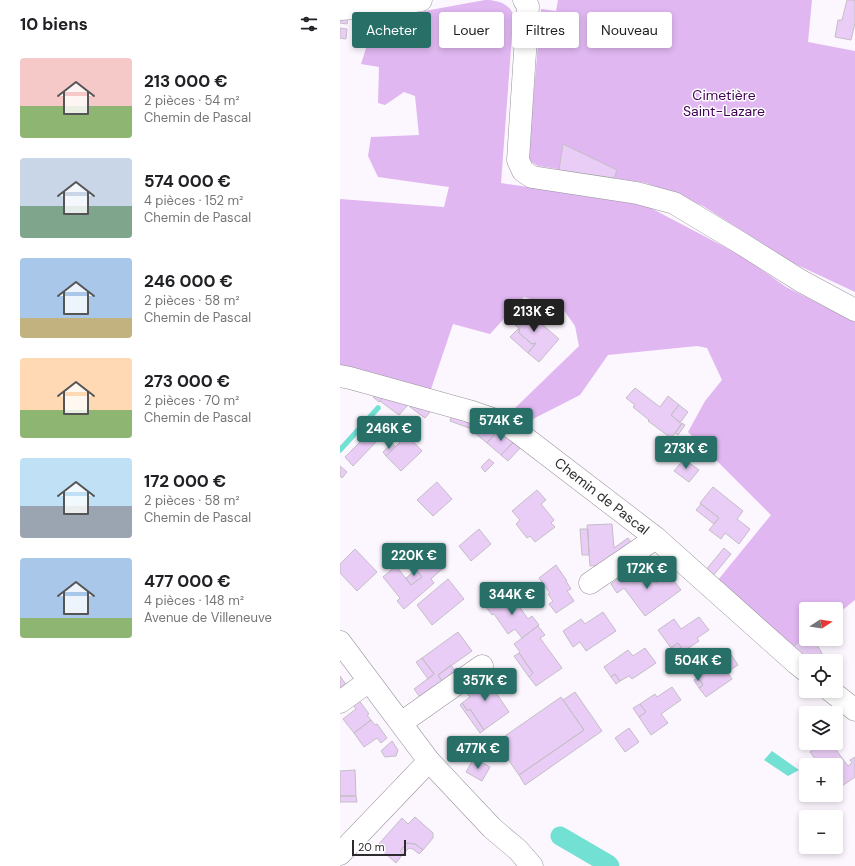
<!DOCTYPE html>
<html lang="fr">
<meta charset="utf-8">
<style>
body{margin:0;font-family:"DM Sans",sans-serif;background:#f2f2f2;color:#202124;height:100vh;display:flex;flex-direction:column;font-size:15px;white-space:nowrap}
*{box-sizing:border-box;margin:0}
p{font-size:13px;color:#757577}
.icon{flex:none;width:22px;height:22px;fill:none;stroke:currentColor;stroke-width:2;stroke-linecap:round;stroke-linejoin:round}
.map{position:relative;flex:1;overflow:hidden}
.sheet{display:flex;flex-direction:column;background:#fff;width:340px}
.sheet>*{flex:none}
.hud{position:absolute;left:12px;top:12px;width:380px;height:36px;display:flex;gap:8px}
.needle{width:26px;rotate:78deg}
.tools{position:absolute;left:459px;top:602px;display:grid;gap:8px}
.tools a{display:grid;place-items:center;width:44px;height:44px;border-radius:4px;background:#fff;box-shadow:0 2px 6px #0003;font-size:20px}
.scale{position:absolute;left:12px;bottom:10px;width:54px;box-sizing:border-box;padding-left:4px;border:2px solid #2d2b2e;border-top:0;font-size:11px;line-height:14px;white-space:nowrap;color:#2d2b2e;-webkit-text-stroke:3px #fff;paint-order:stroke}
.price{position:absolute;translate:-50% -34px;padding:0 9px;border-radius:4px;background:#276f67;color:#fff;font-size:13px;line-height:26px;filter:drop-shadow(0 1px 2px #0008)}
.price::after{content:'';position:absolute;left:50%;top:24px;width:12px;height:9px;margin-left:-6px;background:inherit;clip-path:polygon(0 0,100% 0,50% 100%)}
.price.active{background:#222;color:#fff}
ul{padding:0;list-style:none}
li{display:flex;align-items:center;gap:12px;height:100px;padding:0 20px}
li span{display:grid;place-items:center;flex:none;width:112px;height:80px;border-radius:4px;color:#555}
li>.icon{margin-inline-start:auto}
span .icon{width:48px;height:48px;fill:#fffc;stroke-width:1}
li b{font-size:17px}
h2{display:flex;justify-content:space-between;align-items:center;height:48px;padding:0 20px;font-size:17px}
.chip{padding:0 14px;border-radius:4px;background:#fff;box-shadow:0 2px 6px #0003;font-size:14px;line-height:36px}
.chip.active{background:#276f67;color:#fff}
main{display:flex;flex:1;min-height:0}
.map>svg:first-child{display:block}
</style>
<main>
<section class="sheet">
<h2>10 biens<svg class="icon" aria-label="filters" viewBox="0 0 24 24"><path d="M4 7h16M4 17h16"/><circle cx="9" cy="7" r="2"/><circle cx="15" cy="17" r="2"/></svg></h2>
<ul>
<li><span style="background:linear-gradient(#f6c9c9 60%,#8fb573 0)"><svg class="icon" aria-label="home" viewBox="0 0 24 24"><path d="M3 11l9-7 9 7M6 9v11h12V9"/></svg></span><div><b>213 000 €</b><p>2 pièces · 54 m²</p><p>Chemin de Pascal</p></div></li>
<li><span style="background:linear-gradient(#c9d6e8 60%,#7fa58c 0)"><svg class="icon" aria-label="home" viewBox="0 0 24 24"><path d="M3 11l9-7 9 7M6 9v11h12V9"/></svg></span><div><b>574 000 €</b><p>4 pièces · 152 m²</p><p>Chemin de Pascal</p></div></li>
<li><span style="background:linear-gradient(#a9c7e8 75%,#c2b280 0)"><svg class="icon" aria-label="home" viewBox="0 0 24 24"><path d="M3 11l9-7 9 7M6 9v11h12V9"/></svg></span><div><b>246 000 €</b><p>2 pièces · 58 m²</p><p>Chemin de Pascal</p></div></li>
<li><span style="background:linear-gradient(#ffd9b3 65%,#8fb573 0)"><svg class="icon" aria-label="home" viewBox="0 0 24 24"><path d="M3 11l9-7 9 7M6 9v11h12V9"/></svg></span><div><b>273 000 €</b><p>2 pièces · 70 m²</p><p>Chemin de Pascal</p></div></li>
<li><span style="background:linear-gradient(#bfe0f5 60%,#9aa5b1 0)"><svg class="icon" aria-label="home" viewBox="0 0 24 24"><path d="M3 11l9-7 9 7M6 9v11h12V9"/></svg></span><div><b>172 000 €</b><p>2 pièces · 58 m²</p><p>Chemin de Pascal</p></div></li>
<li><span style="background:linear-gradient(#a9c7e8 75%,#8fb573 0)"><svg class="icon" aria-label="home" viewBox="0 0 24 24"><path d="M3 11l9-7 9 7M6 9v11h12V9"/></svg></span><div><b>477 000 €</b><p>4 pièces · 148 m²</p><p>Avenue de Villeneuve</p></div></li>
</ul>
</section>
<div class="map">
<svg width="515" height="866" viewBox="0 0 515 866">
<rect width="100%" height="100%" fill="#fcf6fe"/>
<path fill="#e0b7f1" d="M 145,0 C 154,0 167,2 172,12 C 173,14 173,19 173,22 L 161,183 L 305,205 L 402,256 L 446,287 L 515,322 L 515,600 L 496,615 L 496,609 L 466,609 L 466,638 L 450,648 L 378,580 L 431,515 L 348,432 L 365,401 L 382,380 L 367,348 L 357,346 L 268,355 L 240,395 L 189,421 L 173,410 L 239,346 L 235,326 L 223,309 L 184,297 L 150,334 L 113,324 L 90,392 L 0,368 L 0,199 L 104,207 L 109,187 L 38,177 L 28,156 L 31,137 L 79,135 L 75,96 L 64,92 L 45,105 L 38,103 L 39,67 L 21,64 L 35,20 Z
M 218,0 L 472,0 L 468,42 L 515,51 L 515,292 L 451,262 L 363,206 L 306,183 L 198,166 L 188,160 L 201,9 L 216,11 Z"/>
<path fill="#72e1d3" d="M 432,751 L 459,770 L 448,776 L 424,760 Z"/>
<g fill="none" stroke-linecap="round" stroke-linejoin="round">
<path stroke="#72e1d3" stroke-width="5.5" d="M 0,450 L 38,408"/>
<path stroke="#72e1d3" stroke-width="19" d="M 220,836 L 268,864 L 270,866"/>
</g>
<path fill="#eacdf6" stroke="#c3bec6" d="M 507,0 L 515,0 L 515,23 L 511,40 L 495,37 L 498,20 L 502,20 Z
M 0,16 L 8,17 L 7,24 L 0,23 Z
M 0,28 L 7,29 L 6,39 L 0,38 Z
M 223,144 L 277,170 L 274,178 L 219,170 Z
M 184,305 L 199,317 L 197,320 L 219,339 L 199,362 L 188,353 L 196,343 L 192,344 L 179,333 L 179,328 L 170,321 Z
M 179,328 L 179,333 L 192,344 L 196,343 L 188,353 L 170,337 Z
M 295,388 L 320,407 L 328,396 L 339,405 L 331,415 L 342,424 L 331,438 L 308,421 L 309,420 L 293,407 L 295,405 L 286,398 Z
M 38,392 L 47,394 L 39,402 L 33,397 Z
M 47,394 L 73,399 L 59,415 L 40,401 Z
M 76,400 L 95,406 L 85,418 L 70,407 Z
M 339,405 L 348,412 L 340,423 L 331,415 Z
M 113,412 L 135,419 L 129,428 L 110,421 Z
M 135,419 L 160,428 L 147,443 L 129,428 Z
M 342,423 L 345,425 L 338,435 L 335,433 Z
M 160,428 L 175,441 L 161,455 L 147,443 Z
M 67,435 L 82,451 L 61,471 L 46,456 Z
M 31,436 L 36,442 L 13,466 L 5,457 L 22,440 L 25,442 Z
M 176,439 L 183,445 L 168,461 L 161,455 Z
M 52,443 L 55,447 L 46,456 L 43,452 Z
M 149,459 L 154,463 L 145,472 L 141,467 Z
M 344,459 L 359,470 L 349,482 L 334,471 Z
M 0,466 L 7,472 L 2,478 L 0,476 Z
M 97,482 L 112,499 L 93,516 L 77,500 Z
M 373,487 L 403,511 L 397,519 L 410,529 L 399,544 L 385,533 L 381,539 L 369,530 L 379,518 L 360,503 Z
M 197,490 L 206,500 L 201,504 L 214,520 L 211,523 L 215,527 L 195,542 L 190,536 L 187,538 L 176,524 L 180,520 L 172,511 Z
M 361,504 L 379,518 L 374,524 L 356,510 Z
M 272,524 L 274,548 L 288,538 L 294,547 L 261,565 L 250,566 L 247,525 Z
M 139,529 L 151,544 L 131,561 L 119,546 Z
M 240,529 L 248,529 L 249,555 L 242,555 Z
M 79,547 L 97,569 L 101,565 L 103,568 L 91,579 L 94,583 L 64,609 L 57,601 L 60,598 L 43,577 L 56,566 L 71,585 L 82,577 L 66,558 Z
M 384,548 L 391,554 L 372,577 L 365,571 Z
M 15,549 L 37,572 L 17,591 L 0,573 L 0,564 Z
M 216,565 L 227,581 L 226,581 L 231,589 L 227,591 L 234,601 L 216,613 L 209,604 L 213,601 L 208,594 L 210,593 L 199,578 Z
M 293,568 L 300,577 L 308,571 L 316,583 L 328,573 L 341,590 L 305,616 L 284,588 L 277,593 L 271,584 Z
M 76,570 L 82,577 L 71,585 L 66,578 Z
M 108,579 L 124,599 L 92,625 L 77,605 Z
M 168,591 L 188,619 L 192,616 L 199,625 L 182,638 L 175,629 L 168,634 L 154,614 L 152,615 L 146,607 Z
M 263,612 L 276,631 L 246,651 L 240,642 L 233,647 L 223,631 L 241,619 L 245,624 Z
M 359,617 L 369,630 L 357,638 L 359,641 L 344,651 L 338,643 L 331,648 L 318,630 L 334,619 L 341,629 Z
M 198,626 L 205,635 L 200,638 L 222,668 L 196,686 L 189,677 L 193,673 L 179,653 L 180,652 L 174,644 Z
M 118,632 L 132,651 L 98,675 L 104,684 L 82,700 L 74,689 L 94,674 L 82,658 Z
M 466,638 L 466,639 L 473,639 L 482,653 L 471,661 L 467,661 L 450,648 Z
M 338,643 L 344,651 L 336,656 L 331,648 Z
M 305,648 L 316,663 L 292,679 L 289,676 L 280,681 L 275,674 L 271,677 L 264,667 L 288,650 L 293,656 Z
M 388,650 L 398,665 L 387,672 L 392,679 L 366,697 L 359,688 L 363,685 L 358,677 L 366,671 L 364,667 Z
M 179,653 L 193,673 L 189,677 L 174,656 Z
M 82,658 L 94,674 L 88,679 L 76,662 Z
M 111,665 L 115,671 L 102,681 L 98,675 Z
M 148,672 L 154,681 L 150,684 L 169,712 L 144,730 L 130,709 L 128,711 L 122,703 L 130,697 L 124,690 Z
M 275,674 L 280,681 L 276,684 L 271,677 Z
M 0,676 L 10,690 L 0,690 Z
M 358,677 L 363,685 L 359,688 L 354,680 Z
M 332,687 L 341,700 L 321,714 L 328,723 L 311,735 L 299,717 L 306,712 L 300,704 L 315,694 L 317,697 Z
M 235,692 L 262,731 L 185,785 L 179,775 L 244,730 L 223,700 Z
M 221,697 L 244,730 L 179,775 L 158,745 L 168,739 L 165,736 Z
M 18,699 L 29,714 L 27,715 L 31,720 L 14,733 L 3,719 L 16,709 L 12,703 Z
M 122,703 L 128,711 L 130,709 L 144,730 L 140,733 L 120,705 Z
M 300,704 L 306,712 L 299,717 L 293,708 Z
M 31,720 L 35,725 L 37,724 L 47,738 L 41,743 L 37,738 L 24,747 L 14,733 Z
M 289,728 L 299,742 L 285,752 L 275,738 Z
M 52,741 L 58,750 L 56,756 L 45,757 L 41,751 Z
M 483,743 L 491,743 L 508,766 L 512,763 L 510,760 L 515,757 L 515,777 L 496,790 L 496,765 L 487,765 L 484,760 L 479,764 L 470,752 Z
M 134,758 L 150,767 L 142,781 L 126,772 Z
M 15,770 L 16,796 L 0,796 L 0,771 Z
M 478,795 L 489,795 L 482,800 Z
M 0,796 L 16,796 L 17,802 L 0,802 Z
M 75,817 L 93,833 L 93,838 L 83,850 L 75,844 L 67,843 L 60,851 L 63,854 L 56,863 L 37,846 L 62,818 L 68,824 Z
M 67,843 L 75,844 L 83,850 L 79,854 L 73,849 L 69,848 L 63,854 L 60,851 Z"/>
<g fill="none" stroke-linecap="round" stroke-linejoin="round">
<defs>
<path id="minor" d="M 184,0 L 188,6 L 178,160 L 183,171 L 192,177 L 297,193 L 334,203 L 399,242 L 461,281 L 515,310
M 0,9 L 34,7 L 81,0
M 0,376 L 10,378 L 129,411 L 167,424 L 316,538 L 456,663 L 466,671
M 250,583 L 316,538
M 0,642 L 89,761 L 152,828 L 178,850 L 192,866
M 491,691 L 515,710
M 0,702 L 29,681
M 61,723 L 142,666
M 0,854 L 89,761"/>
</defs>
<use href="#minor" stroke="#979299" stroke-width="23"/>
<use href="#minor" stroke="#fff" stroke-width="22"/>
</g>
<g text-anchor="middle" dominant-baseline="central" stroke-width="3" stroke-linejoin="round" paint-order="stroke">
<g font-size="14" fill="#410254" stroke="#fff">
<text x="384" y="95">Cimetière<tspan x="384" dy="16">Saint-Lazare</tspan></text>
</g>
<g font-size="14" fill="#2d2b2e" stroke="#fff">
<text transform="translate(262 496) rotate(38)">Chemin de Pascal</text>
</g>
</g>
</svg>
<div class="tools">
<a><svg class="needle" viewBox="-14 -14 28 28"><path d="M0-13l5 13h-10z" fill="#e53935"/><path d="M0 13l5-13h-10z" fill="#757577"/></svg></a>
<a><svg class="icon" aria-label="locate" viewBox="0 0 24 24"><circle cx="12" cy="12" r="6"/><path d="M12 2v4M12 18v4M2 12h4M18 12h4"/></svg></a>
<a><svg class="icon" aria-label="layers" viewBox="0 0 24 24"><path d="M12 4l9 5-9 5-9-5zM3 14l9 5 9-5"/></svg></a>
<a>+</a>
<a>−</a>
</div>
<div class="scale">20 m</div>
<b class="price active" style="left:194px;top:333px">213K €</b>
<b class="price" style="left:161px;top:442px">574K €</b>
<b class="price" style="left:49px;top:450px">246K €</b>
<b class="price" style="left:346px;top:470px">273K €</b>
<b class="price" style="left:74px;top:577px">220K €</b>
<b class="price" style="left:307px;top:590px">172K €</b>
<b class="price" style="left:172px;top:616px">344K €</b>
<b class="price" style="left:358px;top:682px">504K €</b>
<b class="price" style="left:145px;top:702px">357K €</b>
<b class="price" style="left:138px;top:770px">477K €</b>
<div class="hud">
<a class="chip active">Acheter</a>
<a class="chip">Louer</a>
<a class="chip">Filtres</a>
<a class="chip">Nouveau</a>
</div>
</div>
</main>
